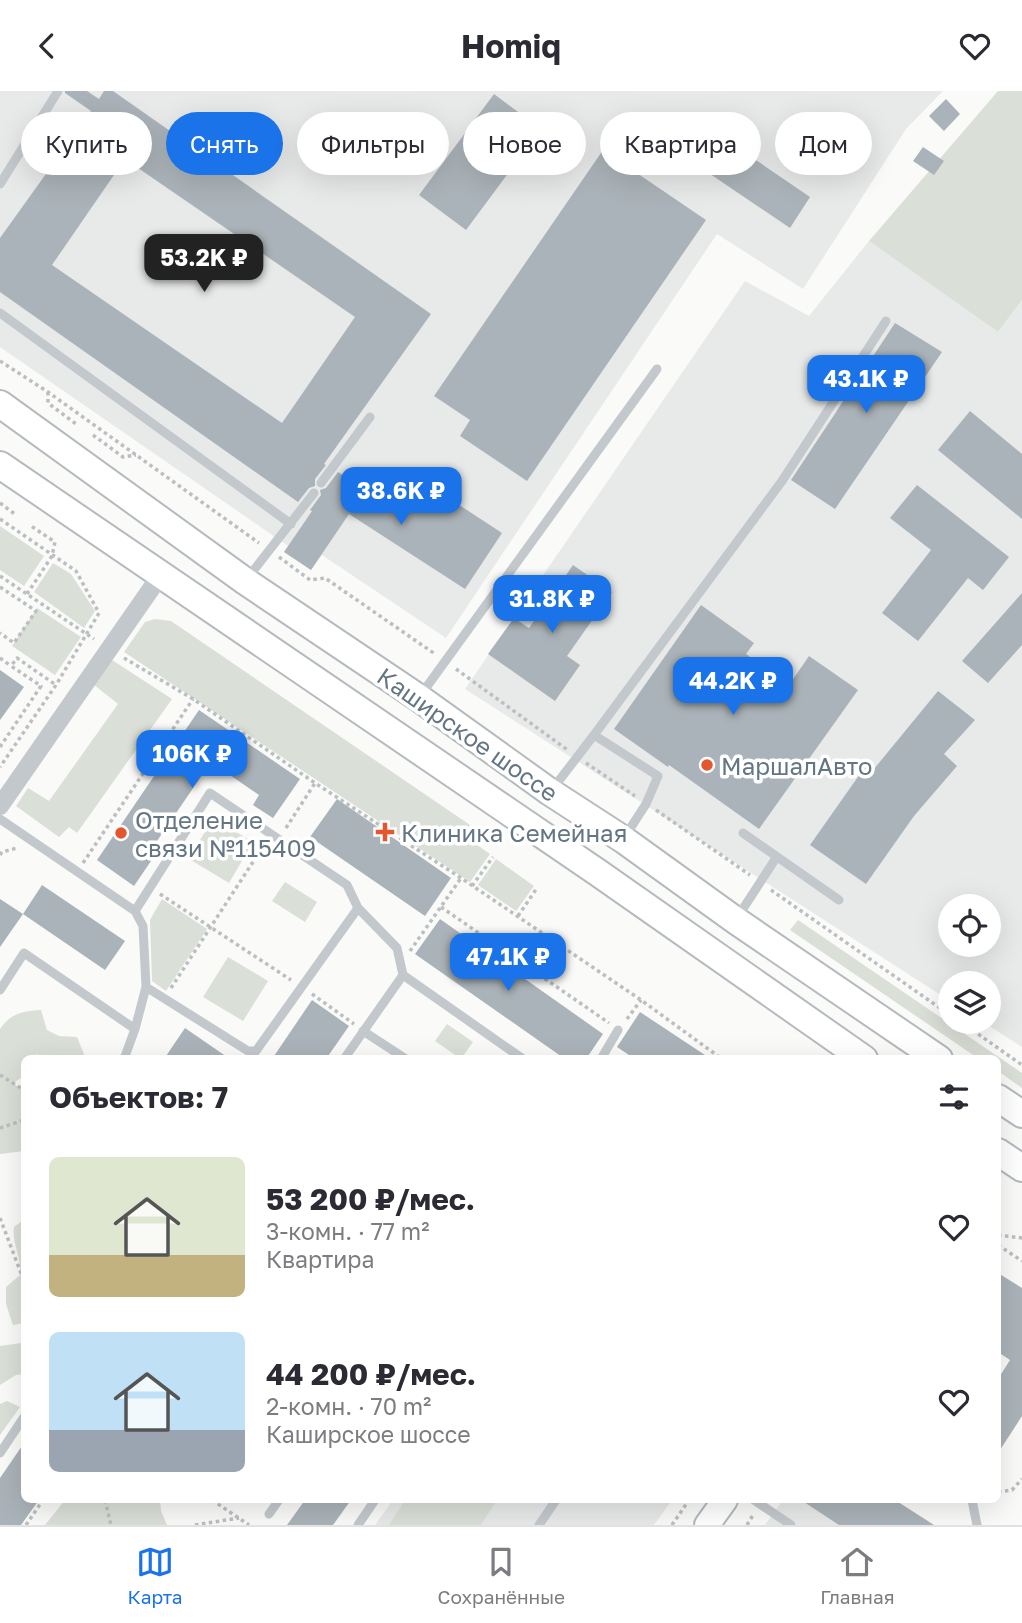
<!DOCTYPE html>
<html lang="ru">
<meta charset="utf-8">
<style>
body{margin:0;font-family:"Golos Text",sans-serif;background:#f7f7f7;color:#2b2b33;height:100vh;display:flex;flex-direction:column;font-size:26px;white-space:nowrap}
*{box-sizing:border-box;margin:0}
p{font-size:23px;color:#7c7c81}
.icon{flex:none;width:38px;height:38px;fill:none;stroke:currentColor;stroke-width:2;stroke-linecap:round;stroke-linejoin:round}
.map{position:relative;flex:1;overflow:hidden}
.side{position:absolute;left:21px;top:964px;width:980px;height:448px;display:flex;flex-direction:column;background:#fff;border-radius:10px;box-shadow:0 7px 28px #0002}
.side>*{flex:none}
.guide{position:absolute;left:21px;top:21px;width:980px;height:63px;display:flex;gap:14px}
.tools{position:absolute;left:938px;top:803px;display:grid;gap:14px}
.tools a{display:grid;place-items:center;width:63px;height:63px;border-radius:50%;background:#fff;box-shadow:0 7px 28px #0002;font-size:35px}
.price{position:absolute;translate:-50% -60px;padding:0 16px;border-radius:14px;background:#1a73e8;color:#fff;font-size:23px;line-height:46px;filter:drop-shadow(0 2px 4px #0008)}
.price::after{content:'';position:absolute;left:50%;top:42px;width:21px;height:16px;margin-left:-10px;background:inherit;clip-path:polygon(0 0,100% 0,50% 100%)}
.price.selected{background:#222;color:#fff}
ul{padding:0;list-style:none}
li{display:flex;align-items:center;gap:21px;height:175px;padding:0 28px}
li span{display:grid;place-items:center;flex:none;width:196px;height:140px;border-radius:10px;color:#555}
li>.icon{margin-inline-start:auto}
span .icon{width:84px;height:84px;fill:#fffc;stroke-width:1}
li b{font-size:30px}
h2{display:flex;justify-content:space-between;align-items:center;height:84px;padding:0 28px;font-size:30px}
.chip{padding:0 24px;border-radius:32px;background:#fff;box-shadow:0 7px 28px #0002;font-size:24px;line-height:63px}
.chip.selected{background:#1a73e8;color:#fff}
header{display:flex;justify-content:space-between;align-items:center;height:91px;padding:0 28px;background:#fff;font-size:32px;font-weight:700}
.tab-bar{display:flex;justify-content:space-around;align-items:center;height:98px;border-top:2px solid #e1e1e2;background:#fff;font-size:19px;color:#7c7c81}
.tab-bar a{display:grid;justify-items:center;gap:4px}
.tab-bar .selected{color:#1a73e8}
.map>svg:first-child{display:block}
</style>
<header><svg class="icon" aria-label="back" viewBox="0 0 24 24"><path d="M15 5l-7 7 7 7"/></svg>Homiq<svg class="icon" aria-label="heart" viewBox="0 0 24 24"><path d="M12 20l-8-8c-3-5 5-10 8-4 3-6 11-1 8 4z"/></svg></header>
<div class="map">
<svg width="1022" height="1434" viewBox="0 0 1022 1434">
<rect width="100%" height="100%" fill="#fafaf8"/>
<path fill="#e8e9e9" fill-rule="evenodd" d="M 0,0 L 943,0 L 906,38 L 803,198 L 717,143 L 446,547 L 322,464 L 311,479 L 284,461 L 288,455 L 278,448 L 0,256 Z
M 869,150 L 998,241 L 1022,209 L 1022,956 L 983,931 L 989,931 L 989,892 L 950,892 L 950,910 L 465,598 L 745,190 L 809,225 ZM 950,816 L 989,816 L 989,854 L 950,854 Z
M 393,1409 L 672,1409 L 654,1434 L 375,1434 Z
M 783,1409 L 895,1409 L 934,1434 L 765,1434 Z"/>
<path fill="#dadfd7" d="M 998,0 L 1022,0 L 1022,209 L 998,241 L 869,150 Z
M 0,435 L 44,465 L 24,495 L 0,479 Z
M 53,472 L 71,483 L 95,520 L 84,537 L 34,501 Z
M 37,517 L 81,546 L 55,584 L 12,555 Z
M 155,528 L 171,530 L 470,734 L 463,744 L 490,763 L 470,791 L 124,561 L 145,531 Z
M 112,569 L 172,608 L 77,742 L 69,736 L 59,746 L 16,715 L 28,697 L 49,710 L 118,613 L 93,593 Z
M 213,727 L 253,751 L 229,792 L 189,768 Z
M 496,768 L 534,795 L 516,820 L 478,794 Z
M 285,791 L 317,811 L 305,831 L 272,810 Z
M 162,808 L 207,838 L 166,900 L 152,890 L 150,829 Z
M 798,829 L 1022,982 L 1022,997 L 998,980 L 998,968 L 979,968 L 790,839 Z
M 228,866 L 268,890 L 243,930 L 203,906 Z
M 41,919 L 47,939 L 59,945 L 77,946 L 84,963 L 83,968 L 48,968 L 36,963 L 34,968 L 24,968 L 24,985 L 13,992 L 24,1000 L 24,1060 L 0,1063 L 0,938 C 11,922 23,920 41,919 Z
M 447,933 L 473,951 L 461,968 L 435,950 Z
M 22,1130 L 24,1135 L 24,1232 L 13,1234 L 6,1213 L 6,1196 L 20,1184 C 22,1167 12,1154 14,1136 Z
M 21,1252 L 24,1254 L 24,1283 L 16,1284 L 0,1294 L 0,1255 Z
M 7,1310 L 20,1316 L 0,1344 L 0,1313 Z
M 65,1409 L 160,1409 L 161,1420 L 167,1434 L 45,1434 Z
M 405,1409 L 497,1409 L 481,1434 L 389,1434 Z"/>
<path fill="#aab3b9" fill-rule="evenodd" d="M 65,0 L 87,0 L 99,8 L 104,0 L 113,0 L 431,223 L 324,373 L 326,374 L 315,388 L 315,395 L 309,397 L 298,411 L 0,201 L 0,147 L 91,20 L 65,2 ZM 125,68 L 355,226 L 282,332 L 52,174 Z
M 494,3 L 541,38 L 466,139 L 419,104 Z
M 946,8 L 960,23 L 944,40 L 929,25 Z
M 706,35 L 810,106 L 790,137 L 685,66 Z
M 923,56 L 944,70 L 934,84 L 913,70 Z
M 603,59 L 706,129 L 527,390 L 460,345 L 470,329 L 434,305 Z
M 895,232 L 942,261 L 835,418 L 791,389 Z
M 970,320 L 1022,363 L 1022,428 L 938,359 Z
M 338,381 L 392,414 L 412,383 L 502,442 L 465,498 L 349,423 L 311,479 L 284,461 L 312,420 L 310,419 L 321,404 L 320,399 L 326,397 Z
M 917,394 L 1009,466 L 983,499 L 968,487 L 918,550 L 882,522 L 931,459 L 890,427 Z
M 573,474 L 612,501 L 567,565 L 580,574 L 555,610 L 488,563 L 514,527 L 529,537 Z
M 1022,502 L 1022,554 L 988,592 L 962,570 Z
M 701,514 L 754,552 L 746,563 L 789,594 L 809,565 L 858,599 L 759,738 L 669,674 L 668,676 L 614,638 Z
M 0,579 L 24,596 L 0,629 Z
M 938,600 L 975,629 L 944,663 L 957,675 L 914,725 L 866,793 L 810,754 L 867,673 L 874,678 Z
M 199,619 L 300,688 L 273,727 L 253,714 L 259,704 L 211,671 L 146,766 L 151,770 L 134,795 L 97,769 Z
M 337,708 L 451,787 L 425,825 L 310,746 Z
M 42,794 L 125,850 L 105,879 L 23,823 Z
M 0,808 L 23,823 L 0,856 Z
M 440,828 L 603,943 L 586,968 L 565,968 L 415,863 Z
M 312,909 L 349,935 L 326,968 L 272,968 Z
M 640,921 L 711,968 L 635,968 L 617,956 Z
M 185,937 L 230,968 L 164,968 Z
M 998,1182 L 1022,1197 L 1022,1325 L 998,1362 L 998,1288 L 1010,1269 L 998,1261 Z
M 24,1352 L 24,1409 L 39,1409 L 21,1434 L 0,1434 L 0,1387 Z
M 305,1409 L 351,1409 L 333,1434 L 287,1434 Z
M 801,1409 L 895,1409 L 934,1434 L 839,1434 Z"/>
<g fill="none" stroke-linecap="round" stroke-linejoin="round">
<defs>
<path id="secondary" d="M 707,1434 L 725,1409"/>
<path id="primary" d="M 0,313 L 245,490 L 419,607 L 550,701 L 624,749 L 735,829 L 939,968
M 0,374 L 597,781 L 864,968
M 998,1007 L 1022,1023
M 998,1061 L 1022,1077"/>
</defs>
<use href="#secondary" stroke="#b3babf" stroke-width="28"/>
<use href="#primary" stroke="#b5babe" stroke-width="30"/>
<path stroke="#bbbfc2" stroke-width="3.5" stroke-dasharray="3.5 3.5" stroke-linecap="butt" d="M 0,270 L 48,301 L 259,452
M 48,301 L 48,312 L 76,333
M 93,344 L 123,366 L 136,364
M 0,412 L 16,424
M 0,428 L 76,480 L 99,522 L 56,594 L 0,676
M 279,466 L 310,489 L 325,487 L 435,563
M 0,485 L 94,548
M 0,496 L 36,520 L 14,552 L 0,542
M 27,503 L 52,465 L 55,451 L 31,435
M 0,567 L 11,575
M 124,567 L 193,608 L 315,692 L 461,787 L 641,909 L 722,968
M 456,578 L 569,660
M 0,656 L 41,595 L 11,575 L 17,567 L 56,594
M 586,672 L 635,705
M 656,719 L 750,784
M 286,737 L 315,692
M 0,764 L 2,761 L 17,757
M 83,772 L 193,608
M 472,795 L 493,766
M 771,799 L 950,924
M 160,803 L 291,889
M 441,816 L 609,932
M 518,825 L 537,797
M 410,860 L 461,787
M 171,897 L 264,754
M 312,903 L 354,933
M 627,928 L 641,909
M 961,931 L 1022,974
M 0,984 L 24,999
M 0,1037 L 24,1029
M 0,1127 L 24,1190
M 998,1144 L 1022,1147
M 998,1154 L 1022,1170
M 998,1401 L 1012,1399 L 1022,1388
M 105,1409 L 111,1434
M 212,1409 L 249,1434
M 26,1434 L 43,1409
M 195,1434 L 239,1427
M 672,1434 L 689,1409
M 747,1434 L 753,1424"/>
<path stroke="#c3c8cc" stroke-width="9" d="M 0,93 L 58,0
M 0,222 L 291,433
M 321,392 L 370,326
M 246,489 L 314,402
M 420,605 L 657,278
M 594,644 L 782,390 L 886,230
M 551,700 L 594,644 L 658,685 L 646,713 L 624,747
M 0,728 L 135,820 L 210,702 L 347,794 L 358,817 L 397,857 L 403,884 L 523,968
M 743,742 L 839,809
M 135,820 L 143,835 L 146,896 L 248,960 L 256,960 L 358,817
M 737,827 L 776,767
M 0,899 L 24,862 L 135,938
M 363,940 L 406,968
M 124,968 L 135,938 L 146,896
M 344,968 L 403,884
M 601,968 L 618,939
M 0,1362 L 24,1326
M 754,1409 L 791,1434
M 972,1409 L 977,1434
M 269,1423 L 279,1409
M 358,1434 L 375,1409
M 539,1434 L 556,1409"/>
<path stroke="#c3c8cc" stroke-width="18" d="M 0,715 L 160,485"/>
<use href="#secondary" stroke="#fff" stroke-width="24"/>
<use href="#primary" stroke="#fff" stroke-width="26"/>
</g>
<g fill="#e4572e" stroke="#fff" stroke-width="2.5">
<circle cx="707" cy="674" r="7"/>
<path d="M381.5 730.5h7v7h7v7h-7v7h-7v-7h-7v-7h7z"/>
<circle cx="121" cy="742" r="7"/>
</g>
<g text-anchor="middle" dominant-baseline="central" stroke-width="7" stroke-linejoin="round" paint-order="stroke">
<g font-size="24" fill="#657683" stroke="#fff">
<text transform="translate(468 643) rotate(35)">Каширское шоссе</text>
</g>
<g font-size="24" fill="#657683" stroke="#fff" text-anchor="start">
<text x="721" y="674">МаршалАвто</text>
<text x="135" y="728">Отделение<tspan x="135" dy="28">связи №115409</tspan></text>
<text x="401" y="741">Клиника Семейная</text>
</g>
</g>
</svg>
<div class="tools">
<a><svg class="icon" aria-label="locate" viewBox="0 0 24 24"><circle cx="12" cy="12" r="6"/><path d="M12 2v4M12 18v4M2 12h4M18 12h4"/></svg></a>
<a><svg class="icon" aria-label="layers" viewBox="0 0 24 24"><path d="M12 4l9 5-9 5-9-5zM3 14l9 5 9-5"/></svg></a>
</div>
<b class="price selected" style="left:204px;top:203px">53.2K ₽</b>
<b class="price" style="left:866px;top:324px">43.1K ₽</b>
<b class="price" style="left:401px;top:436px">38.6K ₽</b>
<b class="price" style="left:552px;top:544px">31.8K ₽</b>
<b class="price" style="left:733px;top:626px">44.2K ₽</b>
<b class="price" style="left:192px;top:699px">106K ₽</b>
<b class="price" style="left:508px;top:902px">47.1K ₽</b>
<div class="guide">
<a class="chip">Купить</a>
<a class="chip selected">Снять</a>
<a class="chip">Фильтры</a>
<a class="chip">Новое</a>
<a class="chip">Квартира</a>
<a class="chip">Дом</a>
</div>
<section class="side">
<h2>Объектов: 7<svg class="icon" aria-label="filters" viewBox="0 0 24 24"><path d="M4 7h16M4 17h16"/><circle cx="9" cy="7" r="2"/><circle cx="15" cy="17" r="2"/></svg></h2>
<ul>
<li><span style="background:linear-gradient(#dfe7d0 70%,#c2b280 0)"><svg class="icon" aria-label="home" viewBox="0 0 24 24"><path d="M3 11l9-7 9 7M6 9v11h12V9"/></svg></span><div><b>53 200 ₽/мес.</b><p>3-комн. · 77 m²</p><p>Квартира</p></div><svg class="icon" aria-label="heart" viewBox="0 0 24 24"><path d="M12 20l-8-8c-3-5 5-10 8-4 3-6 11-1 8 4z"/></svg></li>
<li><span style="background:linear-gradient(#bfe0f5 70%,#9aa5b1 0)"><svg class="icon" aria-label="home" viewBox="0 0 24 24"><path d="M3 11l9-7 9 7M6 9v11h12V9"/></svg></span><div><b>44 200 ₽/мес.</b><p>2-комн. · 70 m²</p><p>Каширское шоссе</p></div><svg class="icon" aria-label="heart" viewBox="0 0 24 24"><path d="M12 20l-8-8c-3-5 5-10 8-4 3-6 11-1 8 4z"/></svg></li>
</ul>
</section>
</div>
<nav class="tab-bar">
<a class="selected"><svg class="icon" aria-label="map" viewBox="0 0 24 24"><path d="M3 6l6-2 6 2 6-2v14l-6 2-6-2-6 2zM9 4v14M15 6v14"/></svg>Карта</a>
<a><svg class="icon" aria-label="saved" viewBox="0 0 24 24"><path d="M7 4h10v16l-5-4-5 4z"/></svg>Сохранённые</a>
<a><svg class="icon" aria-label="home" viewBox="0 0 24 24"><path d="M3 11l9-7 9 7M6 9v11h12V9"/></svg>Главная</a>
</nav>
